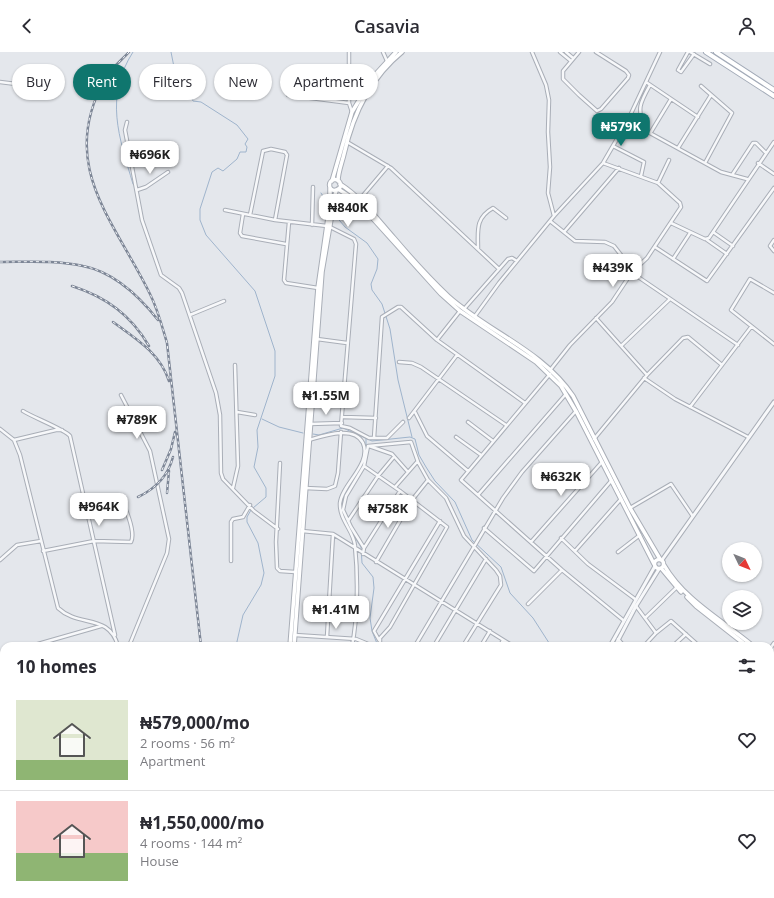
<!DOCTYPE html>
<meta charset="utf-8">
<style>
body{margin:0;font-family:"Open Sans",sans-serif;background:#f7f7f7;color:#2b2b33;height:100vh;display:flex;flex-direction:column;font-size:15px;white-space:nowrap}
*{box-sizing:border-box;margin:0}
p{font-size:13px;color:#7c7c81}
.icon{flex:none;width:22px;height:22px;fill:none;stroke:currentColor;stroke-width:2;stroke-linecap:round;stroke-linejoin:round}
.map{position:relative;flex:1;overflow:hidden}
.panel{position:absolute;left:0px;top:590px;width:774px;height:256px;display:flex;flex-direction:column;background:#fff;border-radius:12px 12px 0 0;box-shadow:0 1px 3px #0004}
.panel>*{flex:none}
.top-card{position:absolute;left:12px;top:12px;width:400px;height:36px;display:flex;gap:8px}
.needle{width:26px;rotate:133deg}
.tools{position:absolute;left:722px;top:490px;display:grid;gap:8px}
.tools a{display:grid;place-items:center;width:40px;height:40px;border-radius:50%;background:#fff;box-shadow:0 1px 3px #0004;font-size:20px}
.price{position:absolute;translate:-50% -34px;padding:0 9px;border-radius:8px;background:#fff;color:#222;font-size:13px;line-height:26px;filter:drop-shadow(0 1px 2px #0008)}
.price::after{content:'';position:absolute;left:50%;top:24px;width:12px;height:9px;margin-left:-6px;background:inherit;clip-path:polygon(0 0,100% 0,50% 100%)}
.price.current{background:#0f766e;color:#fff}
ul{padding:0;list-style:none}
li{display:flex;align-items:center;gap:12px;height:100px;padding:0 16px}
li+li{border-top:1px solid #e1e1e2}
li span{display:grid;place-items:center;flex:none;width:112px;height:80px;border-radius:0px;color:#555}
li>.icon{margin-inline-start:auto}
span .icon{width:48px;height:48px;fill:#fffc;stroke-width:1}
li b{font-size:17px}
h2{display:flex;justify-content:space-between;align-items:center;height:48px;padding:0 16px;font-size:17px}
.pill{padding:0 14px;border-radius:18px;background:#fff;box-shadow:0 1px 3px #0004;font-size:14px;line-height:36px}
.pill.current{background:#0f766e;color:#fff}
header{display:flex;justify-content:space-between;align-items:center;height:52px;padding:0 16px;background:#fff;font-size:18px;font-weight:600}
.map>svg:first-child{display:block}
</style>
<header><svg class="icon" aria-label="back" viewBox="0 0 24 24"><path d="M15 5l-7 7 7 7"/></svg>Casavia<svg class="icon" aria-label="person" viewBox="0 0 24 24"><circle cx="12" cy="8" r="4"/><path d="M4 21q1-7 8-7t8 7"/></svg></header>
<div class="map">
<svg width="774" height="846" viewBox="0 0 774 846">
<rect width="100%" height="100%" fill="#e4e7ec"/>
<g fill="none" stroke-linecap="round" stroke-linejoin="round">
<path stroke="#9fb4cc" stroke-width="1" d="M 133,0 C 104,45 119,85 133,132
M 171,0 L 174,15 L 193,49 L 201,50 L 237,73 L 248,87 L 245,92 L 247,95 L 246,100 L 240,100 L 237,107 L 223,119 L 218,116 L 212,120 L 200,157 L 200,168 L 206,183 L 255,239 L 275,299 L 275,324 L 257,378 L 258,395 L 254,415 L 266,436 L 266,445 L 253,456
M 321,141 L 328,152
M 334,162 L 345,175 L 367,191 L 378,207 L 377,217 L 371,232 L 372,238 L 382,252 L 390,277 L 398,328 L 412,385
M 262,367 L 279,375 L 303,381
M 313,382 L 319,383 L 343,376 L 372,389 L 410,385 L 415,387 L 419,403 L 426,415 L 435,429 L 455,450 L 472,488 L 501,515 L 510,541 L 533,566 L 551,594
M 366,387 L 366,396
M 342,456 L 345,443 L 352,431
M 343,461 L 347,471
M 352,481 L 361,495 L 362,511 L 373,525 L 374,536 L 370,566 L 372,579 L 378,594
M 236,594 L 243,563 L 261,533 L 264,521 L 258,491 L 247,470 L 247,465 L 251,458
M 231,842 L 231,846
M 377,842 L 380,846
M 729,846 L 730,842"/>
<defs>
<path id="minor" d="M 349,0 L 349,51 L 352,60
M 383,0 L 387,9
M 532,0 L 546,33 L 549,48 L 548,80 L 550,115 L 548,141 L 554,164
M 560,0 L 571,9
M 566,0 L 573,6
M 579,0 L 563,19 L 563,27 L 579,43 L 597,59 L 601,57 L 628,26 L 629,23 L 626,19 L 596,0
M 688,0 L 678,18 L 681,20 L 694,2
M 690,0 L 710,12
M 0,30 L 48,36 L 51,33 L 51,20
M 646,30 L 698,65
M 701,34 L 732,61 L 705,111
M 288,43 L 349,51
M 628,69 L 721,120 L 747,127
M 127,70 L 125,78 L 142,168 L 161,223 L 179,236 L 182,241 L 216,341 L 220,363 L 221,421 L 223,427 L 254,459 L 278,477
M 644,76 C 637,56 640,51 650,33
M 651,80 L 671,47
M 347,90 L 391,116 L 499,217
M 613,94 L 644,110 L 641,124
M 678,96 L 711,43
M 758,111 L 774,122
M 732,123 L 753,91 L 756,91 L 766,101
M 658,131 L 669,108
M 137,138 L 146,135 L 168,120
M 360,147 L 388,114
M 225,158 L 275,168 L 327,174
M 243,162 L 240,181 L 242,184 L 286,192
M 250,163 L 263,99 L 271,97 L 285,100 L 287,103 L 275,168
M 550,169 L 575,189 L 605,190 L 614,194 L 621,203 L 625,216 L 738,293
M 289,170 L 284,228 L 286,231 L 318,236
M 671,171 L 705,187 L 709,186 L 774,90
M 312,173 L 313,135
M 330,175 L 354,187 L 356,192 L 341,374 L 350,376 L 369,386 L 387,386 L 403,370
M 564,180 L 619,116
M 713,180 L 733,194
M 707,188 L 727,202
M 774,188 L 770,194 L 774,199
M 655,195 L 707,229 L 774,136
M 478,197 C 478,179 475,166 493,156 L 506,166
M 673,207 L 690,181
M 774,241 L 750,227 L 731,258 L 774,292
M 464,257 L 508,207 L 512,206 L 517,209
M 190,263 L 224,249
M 475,264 L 499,231 L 554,164 L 603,111 L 628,68 L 660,0
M 596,266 L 647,323
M 317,287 L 347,291
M 437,288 L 460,259
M 621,294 L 669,248
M 399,310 L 412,311 L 421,315 L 506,373
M 551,317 L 570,293 L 612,250 L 632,220 L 647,206 L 681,155 L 680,151 L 658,131 L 603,111
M 550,322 L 461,428 L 562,518 L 623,568
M 644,326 L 675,347 L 748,385
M 312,338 L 343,341
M 121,343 L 150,399 L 169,487 L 167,501 L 129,594
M 690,355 L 751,275
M 23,359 C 32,365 66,378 70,384 L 115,583
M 237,360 L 255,363
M 415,360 L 427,384 L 468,419
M 343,365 L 376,366
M 409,366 L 457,303
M 468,370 L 493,389
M 310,372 L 342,371
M 0,377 L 14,388 L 20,403 L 58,556 C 79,576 109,561 118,594
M 456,385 L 481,403
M 374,386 L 382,265 L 398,255 L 401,255 L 437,288 L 525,351
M 594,387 L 647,323 L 683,286 L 688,285 L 722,313
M 14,388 L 56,378 L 62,378
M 309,388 C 323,384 354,373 363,391 C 372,412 342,432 340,451 C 339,468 354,479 355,494 C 358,524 358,564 352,594
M 368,394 L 411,390 L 418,410 L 428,428 L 446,446 L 464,484 L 496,518 L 500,524 L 501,533 L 463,594
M 369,394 L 392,402 L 408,420
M 280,411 L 276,490 L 277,516 L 280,519 L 295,520
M 364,414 L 400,439 L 447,475 L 390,575 L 380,586 L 380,594
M 395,435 L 417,410
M 233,436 L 238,414 L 235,313
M 305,436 L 327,437 L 335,434 L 338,421 L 341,380
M 478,443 L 566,342
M 630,456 L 671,432 L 692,463
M 348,469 L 378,424 L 393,406
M 484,476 L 534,519 L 611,429
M 302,479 L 333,482 L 513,594
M 561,486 L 588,512 L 635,547
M 531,490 L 602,410
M 364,496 L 351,475 L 343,458 L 346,444 L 364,414 L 368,394
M 43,499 L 94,489 L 131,490 C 136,480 125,453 119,445
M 575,499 L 621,447
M 618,500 L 640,483
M 363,502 L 364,496 L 400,439
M 0,508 L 17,493 L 41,489
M 231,509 L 231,470 L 233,467 L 243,465 L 250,453
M 376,510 L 412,448 L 428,428
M 528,552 L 562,518
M 636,554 L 656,581
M 645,566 L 677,535
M 295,583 L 356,587 L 373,594
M 327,585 L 333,482
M 618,587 L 624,594
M 379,588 L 374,579 L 440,469
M 31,594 L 101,574
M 415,594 L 503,446 L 522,420 L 576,359
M 434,594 L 486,507
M 481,594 L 490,579
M 500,594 L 503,588
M 644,594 L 656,581 L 671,569 L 699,594
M 673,594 L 686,582
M 770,597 L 774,591
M 0,605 L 4,603
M 0,640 L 4,642
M 770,651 L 774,655
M 770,672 L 774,668
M 0,706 L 4,707
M 770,718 L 774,714
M 770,741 L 774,745
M 770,765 L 774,761
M 152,842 L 152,846
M 528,842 L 534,846
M 624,842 L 631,846
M 695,842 L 701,846
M 0,845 L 4,846
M 25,846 L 27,842
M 202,846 L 202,842
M 401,846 L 403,842
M 538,846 L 544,842
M 562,846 L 564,842
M 598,846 L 601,842
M 721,846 L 723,842"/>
<path id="tertiary" d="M 662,508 L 774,350
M 610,594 L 655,514
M 615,594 L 636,554 L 659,517
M 495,846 L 498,842
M 501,846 L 503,842"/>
<path id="secondary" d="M329.5 133a5.5 5.5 0 1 1 11 0a5.5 5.5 0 1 1-11 0Z
M 332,129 L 352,60 L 374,24 L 396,0
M 338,129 C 338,120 342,111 344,102 C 353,62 370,26 402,0
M 340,132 C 362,146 377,167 394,186 C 411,206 429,226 448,244 C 488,280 542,298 573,344 L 630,456 L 660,507
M 338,137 L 357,149 L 441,242 L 460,259 L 536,310 L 561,334 L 577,361 L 654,512
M654.5 512a4.5 4.5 0 1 1 9 0a4.5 4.5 0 1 1-9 0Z
M 664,513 C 684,548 722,568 753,594
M 661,516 L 681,540
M 687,545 L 696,554 L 747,594
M 290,594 L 318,236 L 330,152 L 330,136
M 294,594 L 322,220 L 336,138
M 770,609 L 774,613
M 770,614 L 774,618"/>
<path id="primary" d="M 706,0 L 774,44
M 716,0 L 774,38
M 0,755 L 4,755
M 0,760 L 4,761
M 453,842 L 460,846
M 464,842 L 470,846"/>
</defs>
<use href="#minor" stroke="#a9aeb7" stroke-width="4.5"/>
<use href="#tertiary" stroke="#a9aeb7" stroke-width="5"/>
<use href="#secondary" stroke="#a9aeb7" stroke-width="5.5"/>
<use href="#primary" stroke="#a3abb8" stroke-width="6"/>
<use href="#minor" stroke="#f7f8fa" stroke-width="2.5"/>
<use href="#tertiary" stroke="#f7f8fa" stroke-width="3"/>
<use href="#secondary" stroke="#fff" stroke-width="3.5"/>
<use href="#primary" stroke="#fff" stroke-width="4"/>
<defs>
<path id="rail" d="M 129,0 C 122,8 110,17 105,27 C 57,113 114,168 150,242 C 158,258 162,274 167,291 L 201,594
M 0,210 C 27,210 56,208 83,214 C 114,220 139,244 158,268
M 72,234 C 106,245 131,263 149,294
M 113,270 C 135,286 160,301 169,329
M 162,418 L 171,397 L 175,380
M 167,441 L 169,419
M 138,445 C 155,437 168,424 173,405
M 186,846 L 187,842"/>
</defs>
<use href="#rail" stroke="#7d8696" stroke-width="2.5"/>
<use href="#rail" stroke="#f4f6f9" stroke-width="1" stroke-dasharray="3" stroke-linecap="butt"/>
</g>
</svg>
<div class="tools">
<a><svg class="needle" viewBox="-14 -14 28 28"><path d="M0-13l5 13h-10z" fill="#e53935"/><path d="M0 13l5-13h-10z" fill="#7c7c81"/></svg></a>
<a><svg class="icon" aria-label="layers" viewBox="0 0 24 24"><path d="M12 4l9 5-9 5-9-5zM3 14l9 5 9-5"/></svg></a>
</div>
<b class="price current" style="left:621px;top:95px">₦579K</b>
<b class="price" style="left:150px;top:123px">₦696K</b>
<b class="price" style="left:348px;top:176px">₦840K</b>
<b class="price" style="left:613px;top:236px">₦439K</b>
<b class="price" style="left:326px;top:364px">₦1.55M</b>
<b class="price" style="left:137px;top:388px">₦789K</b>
<b class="price" style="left:561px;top:445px">₦632K</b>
<b class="price" style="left:99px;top:475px">₦964K</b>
<b class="price" style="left:388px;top:477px">₦758K</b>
<b class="price" style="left:336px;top:578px">₦1.41M</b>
<div class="top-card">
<a class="pill">Buy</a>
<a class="pill current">Rent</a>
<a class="pill">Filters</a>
<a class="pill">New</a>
<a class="pill">Apartment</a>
</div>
<section class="panel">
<h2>10 homes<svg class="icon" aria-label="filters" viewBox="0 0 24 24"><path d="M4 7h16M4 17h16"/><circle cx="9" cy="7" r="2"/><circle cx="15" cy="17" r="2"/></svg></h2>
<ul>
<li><span style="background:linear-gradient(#dfe7d0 75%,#8fb573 0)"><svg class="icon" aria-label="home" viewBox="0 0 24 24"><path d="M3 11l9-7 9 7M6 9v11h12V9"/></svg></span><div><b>₦579,000/mo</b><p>2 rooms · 56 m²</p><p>Apartment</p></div><svg class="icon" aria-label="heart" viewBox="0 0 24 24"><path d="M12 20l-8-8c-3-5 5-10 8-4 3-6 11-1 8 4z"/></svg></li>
<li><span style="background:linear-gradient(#f6c9c9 65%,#8fb573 0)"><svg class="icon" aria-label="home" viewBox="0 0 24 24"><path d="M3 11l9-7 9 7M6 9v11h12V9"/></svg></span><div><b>₦1,550,000/mo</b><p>4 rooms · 144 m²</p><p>House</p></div><svg class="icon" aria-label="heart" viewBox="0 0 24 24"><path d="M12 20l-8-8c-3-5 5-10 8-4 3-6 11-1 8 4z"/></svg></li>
</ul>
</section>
</div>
